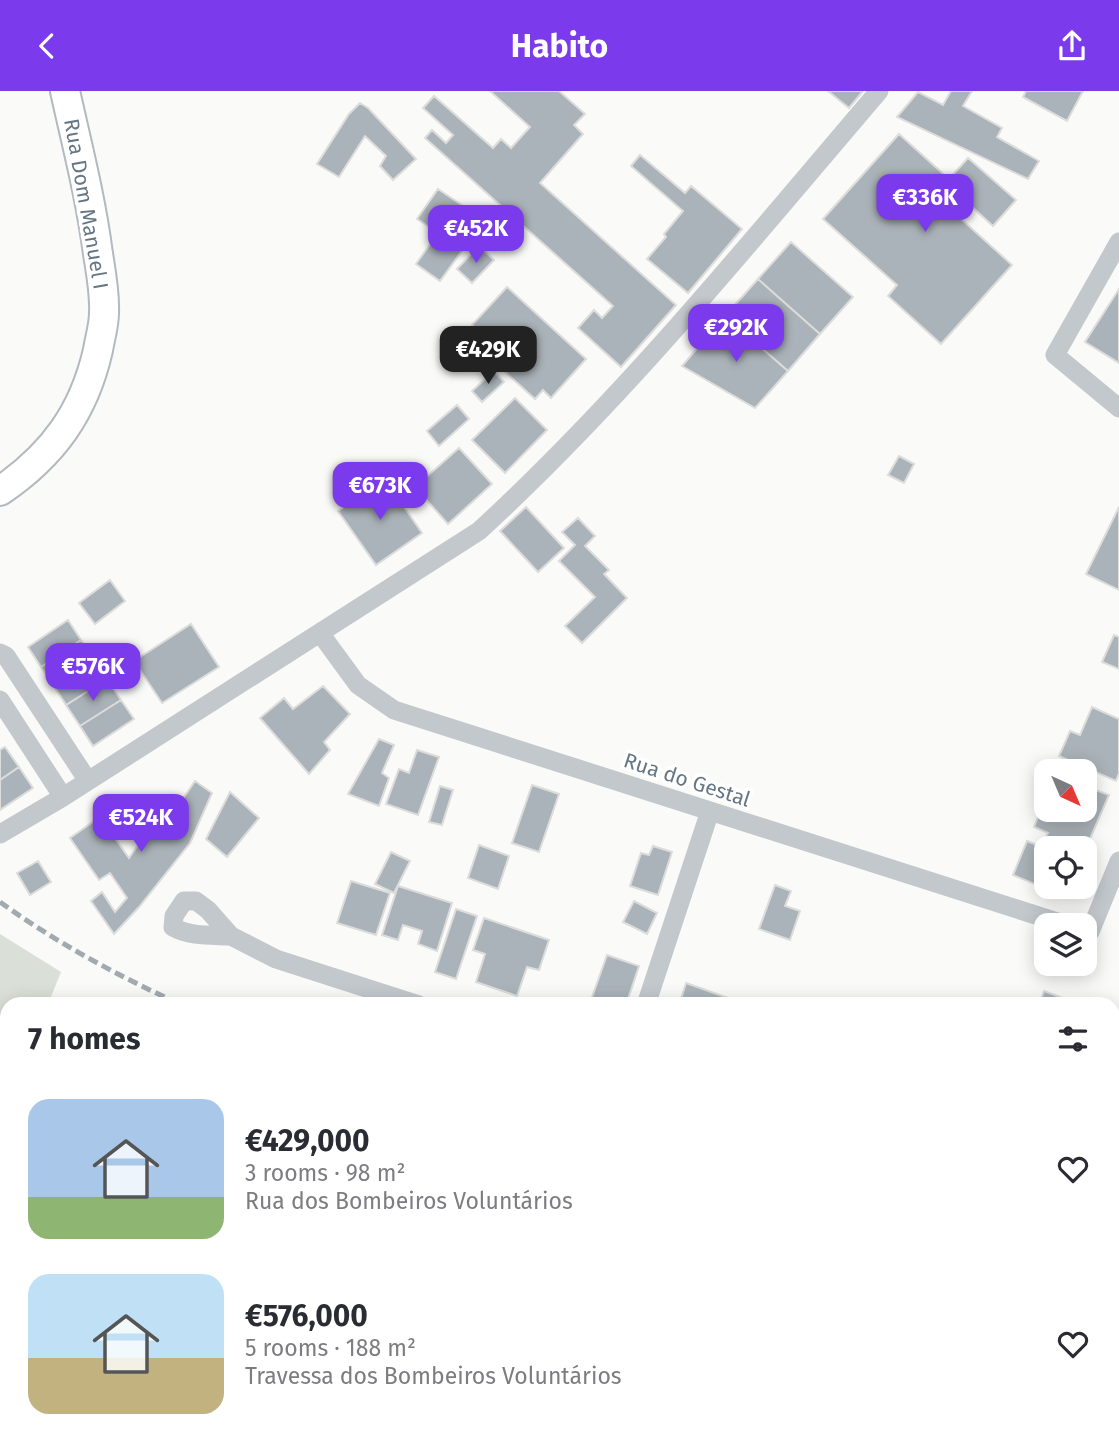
<!DOCTYPE html>
<meta charset="utf-8">
<style>
body{margin:0;font-family:"Fira Sans",sans-serif;background:#f7f7f7;color:#2b2b33;height:100vh;display:flex;flex-direction:column;font-size:26px;white-space:nowrap}
*{box-sizing:border-box;margin:0}
p{font-size:23px;color:#7c7c81}
.icon{flex:none;width:38px;height:38px;fill:none;stroke:currentColor;stroke-width:2;stroke-linecap:round;stroke-linejoin:round}
.map{position:relative;flex:1;overflow:hidden}
.panel{position:absolute;left:0px;top:906px;width:1120px;height:450px;display:flex;flex-direction:column;background:#fff;border-radius:21px 21px 0 0;box-shadow:0 4px 18px #0003}
.panel>*{flex:none}
.needle{width:46px;rotate:136deg}
.buttons{position:absolute;left:1034px;top:668px;display:grid;gap:14px}
.buttons a{display:grid;place-items:center;width:63px;height:63px;border-radius:14px;background:#fff;box-shadow:0 4px 18px #0003;font-size:35px}
.price{position:absolute;translate:-50% -60px;padding:0 16px;border-radius:14px;background:#7c3aed;color:#fff;font-size:23px;line-height:46px;filter:drop-shadow(0 2px 4px #0008)}
.price::after{content:'';position:absolute;left:50%;top:42px;width:21px;height:16px;margin-left:-10px;background:inherit;clip-path:polygon(0 0,100% 0,50% 100%)}
.price.selected{background:#222;color:#fff}
ul{padding:0;list-style:none}
li{display:flex;align-items:center;gap:21px;height:175px;padding:0 28px}
li span{display:grid;place-items:center;flex:none;width:196px;height:140px;border-radius:21px;color:#555}
li>.icon{margin-inline-start:auto}
span .icon{width:84px;height:84px;fill:#fffc;stroke-width:1}
li b{font-size:30px}
h2{display:flex;justify-content:space-between;align-items:center;height:84px;padding:0 28px;font-size:30px}
header{display:flex;justify-content:space-between;align-items:center;height:91px;padding:0 28px;background:#7c3aed;color:#fff;font-size:32px;font-weight:700}
.map>svg:first-child{display:block}
</style>
<header><svg class="icon" aria-label="back" viewBox="0 0 24 24"><path d="M15 5l-7 7 7 7"/></svg>Habito<svg class="icon" aria-label="share" viewBox="0 0 24 24"><path d="M12 15V3M7 8l5-5 5 5M5 13v7h14v-7"/></svg></header>
<div class="map">
<svg width="1119" height="1355" viewBox="0 0 1119 1355">
<rect width="100%" height="100%" fill="#fafaf8"/>
<path fill="#dadfd7" d="M 0,843 L 61,881 L 48,913 L 7,914 L 7,1024 L 0,1049 Z"/>
<path fill="#aab3b9" stroke="#dcdcda" stroke-width="2" d="M 490,0 L 559,0 L 585,23 L 574,34 L 583,43 L 540,92 L 676,214 L 621,276 L 578,237 L 594,219 L 602,227 L 613,215 L 425,47 L 432,39 L 446,52 L 453,44 L 423,17 L 434,5 L 493,57 L 501,48 L 511,57 L 530,36 Z
M 828,0 L 863,0 L 849,17 Z
M 951,0 L 972,0 L 963,15 L 1002,37 L 997,46 L 1039,70 L 1028,88 L 897,26 L 918,1 L 943,14 Z
M 1026,0 L 1083,0 L 1067,30 L 1023,6 Z
M 360,12 L 368,17 L 416,68 L 393,89 L 380,75 L 386,65 L 365,45 L 339,86 L 317,73 L 349,23 Z
M 899,43 L 949,88 L 968,67 L 1016,109 L 993,135 L 971,115 L 960,127 L 1012,174 L 941,253 L 888,205 L 897,194 L 823,128 Z
M 640,64 L 685,102 L 691,95 L 742,138 L 688,202 L 647,168 L 666,146 L 664,143 L 683,120 L 631,75 Z
M 438,98 L 463,115 L 443,142 L 464,157 L 440,190 L 416,173 L 438,142 L 417,128 Z
M 464,116 L 477,125 L 459,151 L 446,143 Z
M 791,151 L 853,206 L 820,243 L 758,188 Z
M 479,155 L 494,169 L 472,192 L 457,178 Z
M 758,188 L 820,243 L 788,280 L 725,225 Z
M 507,196 L 586,268 L 551,307 L 543,299 L 535,308 L 471,250 L 480,240 L 472,234 Z
M 1119,198 L 1119,272 L 1085,251 Z
M 725,225 L 788,280 L 755,317 L 682,275 Z
M 494,280 L 504,291 L 482,311 L 472,300 Z
M 515,307 L 547,339 L 505,382 L 472,349 Z
M 457,314 L 469,328 L 439,355 L 427,340 Z
M 459,357 L 492,393 L 448,433 L 415,396 Z
M 899,365 L 914,373 L 904,392 L 888,384 Z
M 385,388 L 422,442 L 376,474 L 338,420 Z
M 526,416 L 564,457 L 538,481 L 500,440 Z
M 1119,416 L 1119,499 L 1086,483 Z
M 578,427 L 595,445 L 585,455 L 609,479 L 604,483 L 627,507 L 582,552 L 565,535 L 595,506 L 559,470 L 575,454 L 562,441 Z
M 110,489 L 125,510 L 95,533 L 79,512 Z
M 68,529 L 81,549 L 41,576 L 28,556 Z
M 191,533 L 219,576 L 162,612 L 134,570 Z
M 1114,544 L 1119,546 L 1119,578 L 1102,571 Z
M 81,549 L 94,569 L 54,595 L 41,576 Z
M 94,569 L 107,588 L 66,614 L 54,595 Z
M 107,588 L 121,609 L 80,635 L 66,614 Z
M 323,595 L 350,623 L 324,651 L 330,659 L 309,683 L 260,627 L 284,607 L 293,618 Z
M 121,609 L 134,628 L 93,655 L 80,635 Z
M 1092,616 L 1119,628 L 1119,682 L 1116,690 L 1059,665 L 1070,640 L 1080,644 Z
M 379,648 L 394,654 L 382,682 L 389,687 L 379,715 L 348,703 Z
M 5,656 L 19,676 L 0,689 L 0,659 Z
M 417,659 L 439,666 L 418,724 L 386,713 L 399,678 L 409,682 Z
M 19,676 L 33,697 L 0,719 L 0,689 Z
M 195,690 L 212,702 L 190,752 L 139,816 L 114,843 L 91,810 L 102,801 L 115,821 L 127,807 L 110,782 L 99,789 L 70,747 L 100,726 L 129,767 L 167,713 L 176,718 Z
M 532,694 L 559,703 L 539,761 L 512,752 Z
M 440,695 L 453,699 L 442,734 L 429,731 Z
M 1085,695 L 1109,704 L 1086,757 L 1072,751 L 1069,758 L 1066,758 L 1044,749 L 1048,742 L 1034,736 L 1046,706 L 1046,719 L 1085,719 Z
M 230,701 L 259,727 L 227,766 L 206,748 Z
M 1027,750 L 1047,758 L 1046,796 L 1070,796 L 1066,806 L 1013,784 Z
M 479,754 L 509,765 L 498,798 L 468,787 Z
M 653,755 L 672,761 L 658,804 L 630,795 L 641,762 L 649,764 Z
M 391,761 L 410,770 L 394,802 L 375,793 Z
M 38,770 L 51,791 L 30,804 L 17,782 Z
M 351,790 L 390,802 L 376,844 L 337,832 Z
M 775,794 L 791,800 L 785,815 L 800,820 L 790,849 L 759,838 Z
M 398,795 L 452,812 L 437,860 L 418,853 L 422,840 L 403,834 L 398,849 L 382,844 Z
M 634,810 L 657,822 L 647,843 L 623,831 Z
M 456,818 L 477,825 L 456,888 L 435,881 Z
M 484,827 L 549,849 L 539,879 L 527,876 L 517,905 L 476,891 L 485,863 L 473,859 Z
M 607,864 L 639,875 L 626,914 L 604,914 L 591,909 Z
M 686,892 L 748,914 L 679,914 Z
M 1044,900 L 1081,914 L 1039,914 Z
M 1113,925 L 1119,927 L 1119,952 L 1115,950 L 1113,954 Z"/>
<g fill="none" stroke-linecap="round" stroke-linejoin="round">
<defs>
<path id="secondary" d="M 0,400 C 53,364 84,321 98,259 C 100,247 104,234 104,222 C 105,202 101,182 98,163 C 91,108 77,54 65,0"/>
</defs>
<use href="#secondary" stroke="#b3babf" stroke-width="32"/>
<path stroke="#c3c8cc" stroke-width="19" d="M 1119,151 L 1055,264 L 1119,317
M 320,542 L 358,594 L 394,619 L 1070,835
M 0,562 L 6,565 L 88,690
M 0,609 L 63,706
M 0,743 L 63,706 L 479,440 C 625,306 750,151 879,0
M 1085,839 L 1090,841 L 1119,770
M 231,845 C 212,844 190,846 173,836 L 174,825 L 184,810 L 196,810 L 208,819 L 231,845 L 276,868 L 419,914
M 646,914 L 710,720"/>
<use href="#secondary" stroke="#fff" stroke-width="28"/>
<path stroke="#a2aab0" stroke-width="5" stroke-dasharray="10 5" stroke-linecap="butt" d="M 0,811 C 57,852 118,885 182,914
M 1113,1206 L 1119,1208"/>
</g>
<g text-anchor="middle" dominant-baseline="central" stroke-width="7" stroke-linejoin="round" paint-order="stroke">
<g font-size="21" fill="#657683" stroke="#fff">
<text transform="translate(86 113) rotate(80)">Rua Dom Manuel I</text>
<text transform="translate(687 689) rotate(18)">Rua do Gestal</text>
</g>
</g>
</svg>
<div class="buttons">
<a><svg class="needle" viewBox="-14 -14 28 28"><path d="M0-13l5 13h-10z" fill="#e53935"/><path d="M0 13l5-13h-10z" fill="#7c7c81"/></svg></a>
<a><svg class="icon" aria-label="locate" viewBox="0 0 24 24"><circle cx="12" cy="12" r="6"/><path d="M12 2v4M12 18v4M2 12h4M18 12h4"/></svg></a>
<a><svg class="icon" aria-label="layers" viewBox="0 0 24 24"><path d="M12 4l9 5-9 5-9-5zM3 14l9 5 9-5"/></svg></a>
</div>
<b class="price" style="left:925px;top:143px">€336K</b>
<b class="price" style="left:476px;top:174px">€452K</b>
<b class="price" style="left:736px;top:273px">€292K</b>
<b class="price selected" style="left:488px;top:295px">€429K</b>
<b class="price" style="left:380px;top:431px">€673K</b>
<b class="price" style="left:93px;top:612px">€576K</b>
<b class="price" style="left:141px;top:763px">€524K</b>
<section class="panel">
<h2>7 homes<svg class="icon" aria-label="filters" viewBox="0 0 24 24"><path d="M4 7h16M4 17h16"/><circle cx="9" cy="7" r="2"/><circle cx="15" cy="17" r="2"/></svg></h2>
<ul>
<li><span style="background:linear-gradient(#a9c7e8 70%,#8fb573 0)"><svg class="icon" aria-label="home" viewBox="0 0 24 24"><path d="M3 11l9-7 9 7M6 9v11h12V9"/></svg></span><div><b>€429,000</b><p>3 rooms · 98 m²</p><p>Rua dos Bombeiros Voluntários</p></div><svg class="icon" aria-label="heart" viewBox="0 0 24 24"><path d="M12 20l-8-8c-3-5 5-10 8-4 3-6 11-1 8 4z"/></svg></li>
<li><span style="background:linear-gradient(#bfe0f5 60%,#c2b280 0)"><svg class="icon" aria-label="home" viewBox="0 0 24 24"><path d="M3 11l9-7 9 7M6 9v11h12V9"/></svg></span><div><b>€576,000</b><p>5 rooms · 188 m²</p><p>Travessa dos Bombeiros Voluntários</p></div><svg class="icon" aria-label="heart" viewBox="0 0 24 24"><path d="M12 20l-8-8c-3-5 5-10 8-4 3-6 11-1 8 4z"/></svg></li>
</ul>
</section>
</div>
